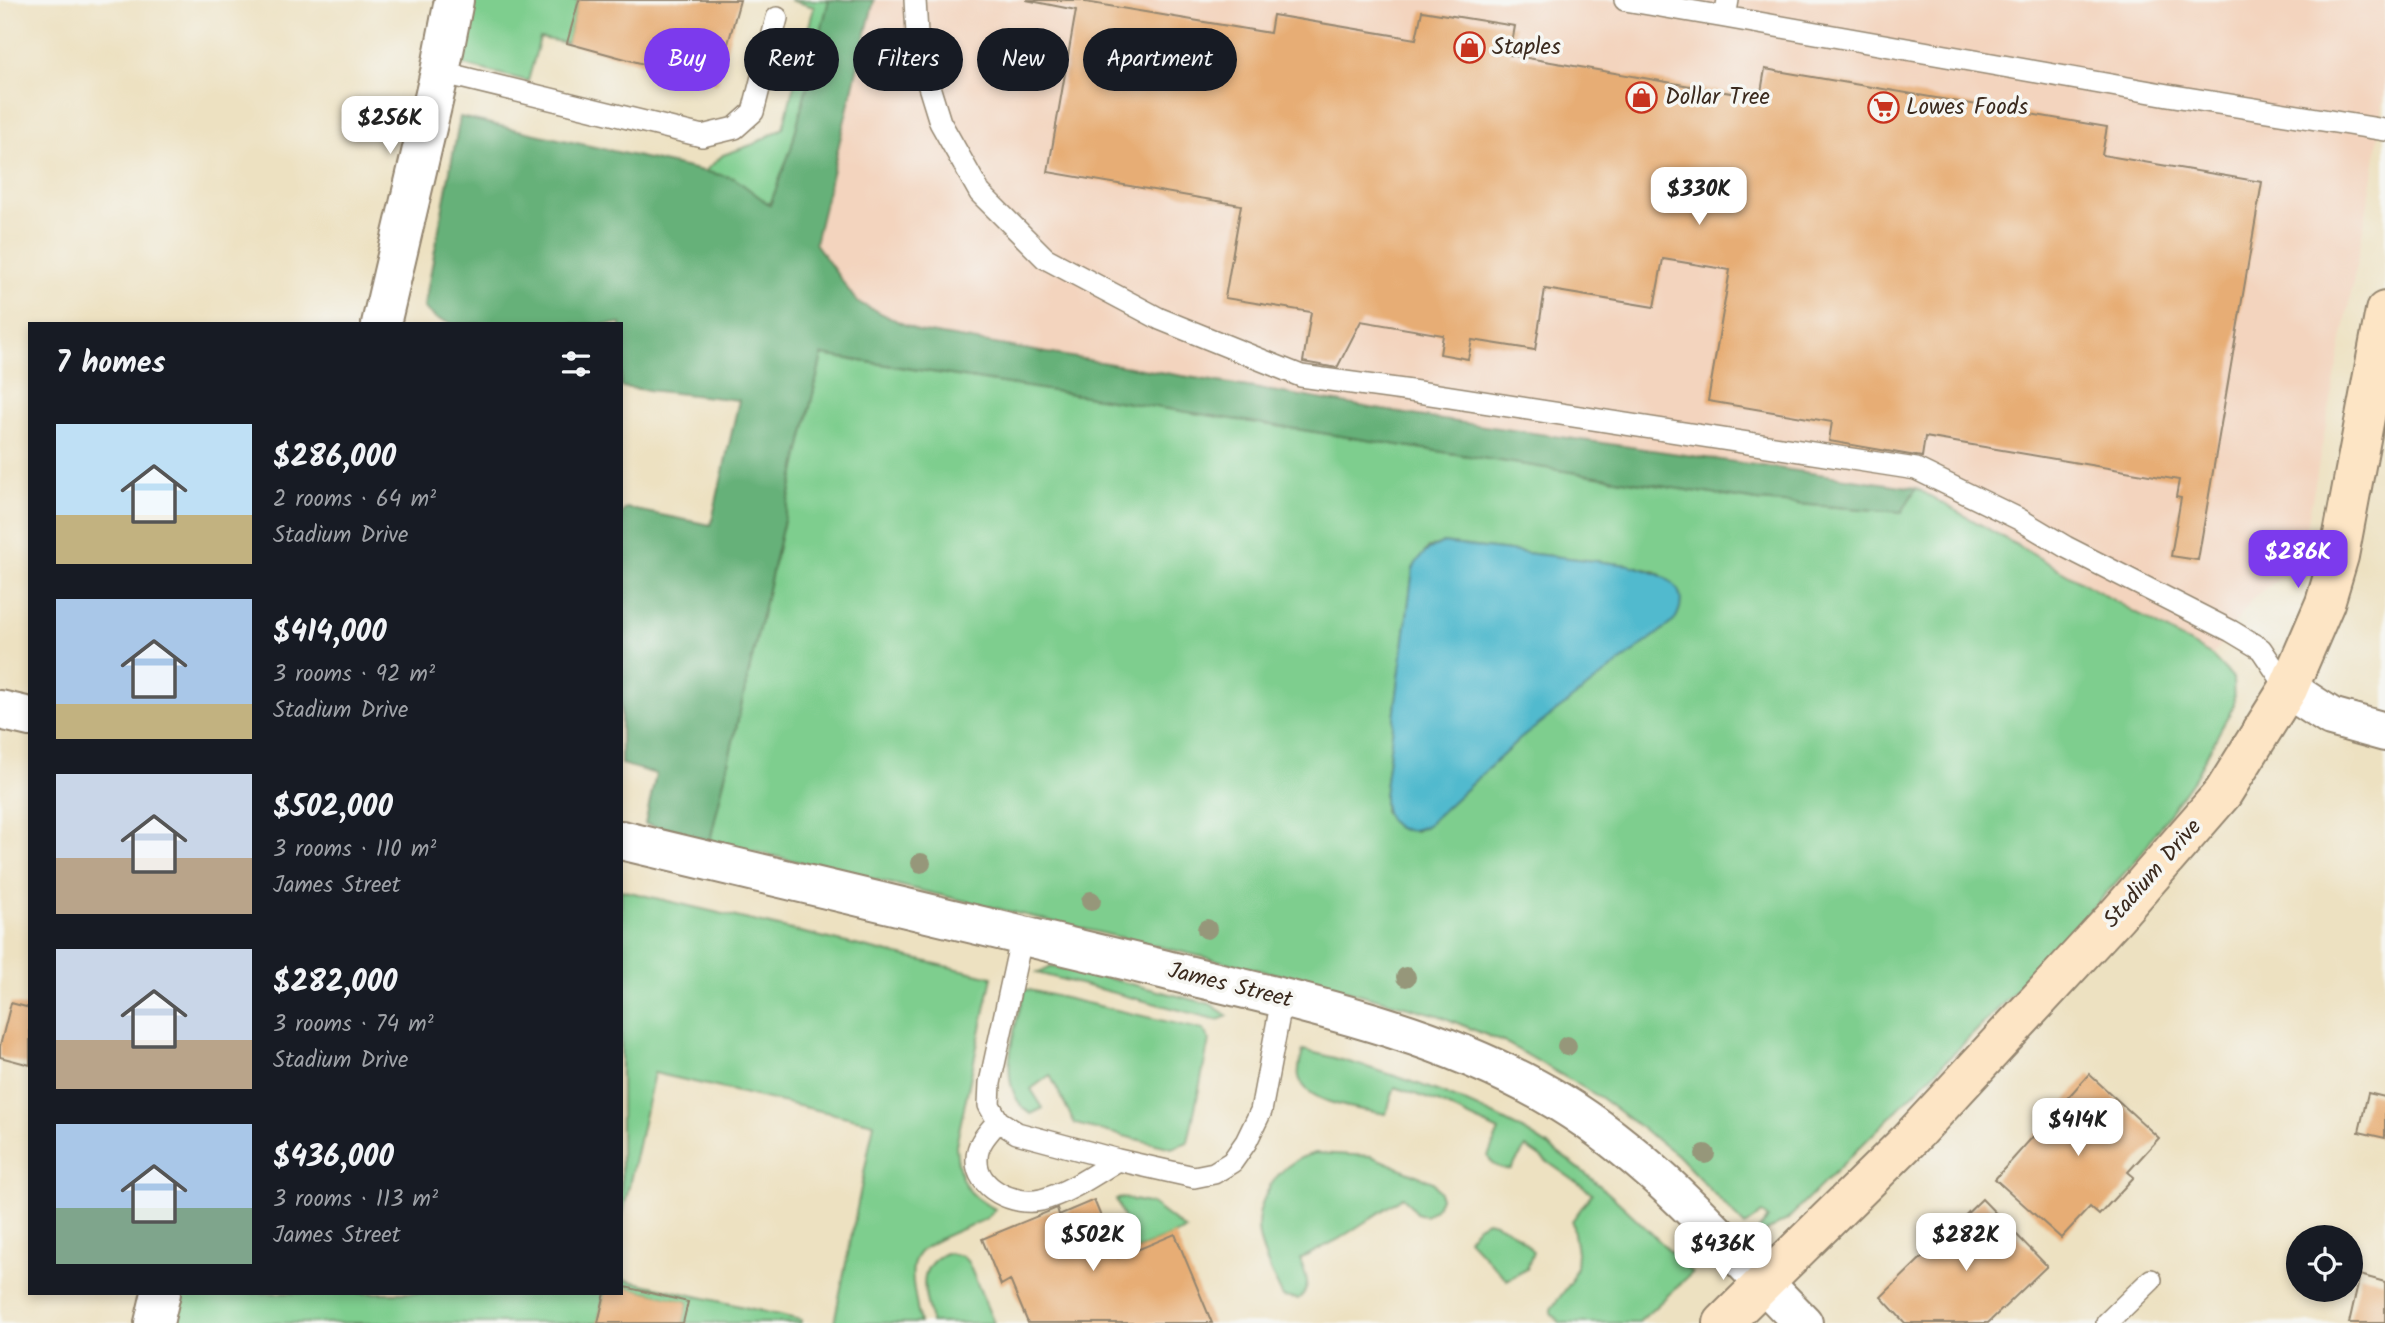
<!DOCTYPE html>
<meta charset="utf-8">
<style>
body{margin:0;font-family:Kalam,sans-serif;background:#242831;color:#f1f3f6;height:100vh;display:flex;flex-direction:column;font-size:26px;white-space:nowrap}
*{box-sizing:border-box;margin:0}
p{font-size:23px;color:#9ea1a6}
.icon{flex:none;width:38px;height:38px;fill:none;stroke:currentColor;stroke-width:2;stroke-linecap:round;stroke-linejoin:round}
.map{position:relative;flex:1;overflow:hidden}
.side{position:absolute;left:28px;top:322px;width:595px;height:973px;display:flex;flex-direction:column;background:#171b24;border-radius:0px;box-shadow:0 4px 10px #0003}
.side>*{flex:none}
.guide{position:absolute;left:644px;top:28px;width:665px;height:63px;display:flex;gap:14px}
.fabs{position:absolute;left:2286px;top:1225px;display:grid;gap:14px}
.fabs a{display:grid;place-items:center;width:77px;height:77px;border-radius:50%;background:#171b24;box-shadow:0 4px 10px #0003;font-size:35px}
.price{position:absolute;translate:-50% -60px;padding:0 16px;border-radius:14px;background:#fff;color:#222;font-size:23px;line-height:46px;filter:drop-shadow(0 2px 4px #0008)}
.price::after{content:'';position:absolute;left:50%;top:42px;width:21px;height:16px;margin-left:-10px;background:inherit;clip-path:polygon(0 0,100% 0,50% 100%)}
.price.selected{background:#7c3aed;color:#fff}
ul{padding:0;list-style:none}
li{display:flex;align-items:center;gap:21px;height:175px;padding:0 28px}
li span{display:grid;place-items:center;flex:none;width:196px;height:140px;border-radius:0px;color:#555}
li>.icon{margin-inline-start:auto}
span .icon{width:84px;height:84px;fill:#fffc;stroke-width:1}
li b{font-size:30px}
h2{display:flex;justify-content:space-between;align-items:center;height:84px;padding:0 28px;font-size:30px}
.tag{padding:0 24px;border-radius:32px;background:#171b24;box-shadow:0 4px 10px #0003;font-size:24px;line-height:63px}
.tag.selected{background:#7c3aed;color:#fff}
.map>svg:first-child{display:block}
</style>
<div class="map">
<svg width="2385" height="1323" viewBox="0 0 2385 1323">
<rect width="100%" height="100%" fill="#f6f6f2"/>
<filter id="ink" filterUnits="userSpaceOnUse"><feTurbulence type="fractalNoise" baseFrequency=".0143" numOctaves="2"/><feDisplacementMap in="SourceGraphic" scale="14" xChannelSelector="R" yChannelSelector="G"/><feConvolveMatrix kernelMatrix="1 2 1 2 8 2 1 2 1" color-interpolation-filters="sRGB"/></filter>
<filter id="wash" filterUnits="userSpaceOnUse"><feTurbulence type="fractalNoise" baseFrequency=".00686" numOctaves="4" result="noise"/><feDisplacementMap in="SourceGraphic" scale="28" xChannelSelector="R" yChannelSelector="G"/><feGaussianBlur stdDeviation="1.57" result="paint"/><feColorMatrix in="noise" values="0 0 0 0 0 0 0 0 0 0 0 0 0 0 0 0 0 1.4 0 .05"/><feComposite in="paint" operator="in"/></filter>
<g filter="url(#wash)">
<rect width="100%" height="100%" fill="#ede1c1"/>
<path fill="#f3d4be" d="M 874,0 L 2385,0 L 2385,91 L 2373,176 L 2300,563 L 2253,598 L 2212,656 L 1916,488 L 1436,419 L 918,331 L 857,302 L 815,243 Z"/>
<path fill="#7ece8e" stroke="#5c7c56" stroke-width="2" fill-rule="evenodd" d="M 474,0 L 579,0 L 567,43 L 540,38 L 528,81 L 460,64 Z
M 790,0 L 829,0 L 791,149 L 770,205 L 734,179 L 704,172 L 723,155 L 754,144 L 783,128 L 814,7 Z
M 822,355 L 1757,501 L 1902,512 L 1916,488 L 2212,656 L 2233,678 L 2234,705 L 2196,775 L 2138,858 L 2044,963 L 1787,1220 L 1765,1232 L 1756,1232 L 1768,1219 L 1762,1213 L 1745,1226 L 1676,1154 L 1601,1098 L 1508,1044 L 1438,1015 L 1348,991 L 710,841 ZM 1442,543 L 1629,565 L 1657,572 L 1676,588 L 1520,739 L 1426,826 L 1415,831 L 1384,812 L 1384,796 L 1413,569 L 1428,548 Z
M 621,890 L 992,977 L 956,1145 C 958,1178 964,1194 995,1209 C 989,1219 980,1222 969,1226 C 904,1253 907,1255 920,1323 L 834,1323 L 874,1123 L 654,1073 L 621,1222 Z
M 1051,967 L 1075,970 L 1210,1004 L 1228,1016 L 1218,1020 L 1037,973 Z
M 1025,989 L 1204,1030 L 1209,1041 L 1188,1142 L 1172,1148 L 1075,1124 L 1050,1075 L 1031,1089 L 1043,1108 L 1031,1114 C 992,1089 1016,1025 1025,989 Z
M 1303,1050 C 1378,1068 1449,1091 1517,1127 C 1584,1164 1638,1220 1692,1273 L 1638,1323 L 1560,1323 L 1551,1313 L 1551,1309 L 1571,1282 L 1576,1267 L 1577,1252 L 1572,1221 L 1592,1193 L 1526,1147 L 1511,1169 C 1503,1171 1490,1164 1488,1156 L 1499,1131 L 1440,1103 L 1395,1087 L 1386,1114 C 1361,1109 1307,1105 1299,1077 C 1297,1069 1302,1057 1303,1050 Z
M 1315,1153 L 1371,1156 L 1433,1182 L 1440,1192 L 1440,1198 L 1435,1209 L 1425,1216 L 1417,1213 L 1403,1197 L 1339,1239 L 1300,1259 C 1305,1275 1314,1287 1298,1299 L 1283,1297 C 1274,1278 1263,1258 1259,1236 C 1254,1209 1271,1175 1295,1161 C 1301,1157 1309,1155 1315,1153 Z
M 1124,1198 L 1152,1204 L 1186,1230 L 1136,1250 L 1116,1199 Z
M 1487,1221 C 1505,1225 1522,1237 1533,1252 L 1527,1269 L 1507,1280 L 1468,1239 L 1476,1227 Z
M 946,1253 L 962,1256 L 968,1262 L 994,1323 L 931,1323 C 926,1294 913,1268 946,1253 Z
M 621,1279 L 801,1320 L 801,1323 L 683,1323 L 688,1302 L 621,1286 Z
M 179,1293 L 605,1293 L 598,1323 L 173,1323 Z"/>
<path fill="#66b179" stroke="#506e4c" stroke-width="2" d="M 829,0 L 874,0 L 815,243 L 857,302 L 918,331 L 1436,419 L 1916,488 L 1902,512 L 1757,501 L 822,355 L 710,841 L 645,824 L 656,774 L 621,764 L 621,514 L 626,508 L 711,525 L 739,400 L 621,387 L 621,324 L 454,324 L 437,319 L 424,308 L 460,117 L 734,178 L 770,205 L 791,149 Z"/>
<path fill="#51bace" stroke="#467276" stroke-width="2" d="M 1442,543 L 1629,565 C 1657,572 1697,584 1674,621 L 1520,739 L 1426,826 C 1398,838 1384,823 1384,796 L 1413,569 C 1420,555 1427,549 1442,543 Z"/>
<g id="blocks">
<path fill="#e7ad75" d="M 579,0 L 740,0 L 717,84 L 567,43 Z
M 1026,0 L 1085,0 L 1085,2 L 1270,33 L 1273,15 L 1416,39 L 1422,11 L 1515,26 L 1510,55 L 1760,98 L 1765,69 L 2107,127 L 2102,155 L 2262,182 L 2198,560 L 2171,556 L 2181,498 L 2176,497 L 2179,480 L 1925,437 L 1922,457 L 1829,441 L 1832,422 L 1708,401 L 1730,270 L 1663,259 L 1654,307 L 1545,289 L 1535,350 L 1472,340 L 1468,359 L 1440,354 L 1443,335 L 1361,321 L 1337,368 L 1303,362 L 1311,312 L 1225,298 L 1241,205 L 1048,172 L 1076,10 Z
M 11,1003 L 30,1008 L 30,1065 L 0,1057 L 0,1046 Z
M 2089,1074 L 2159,1138 L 2128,1172 L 2134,1177 L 2099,1215 L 2090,1207 L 2061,1238 L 1995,1179 Z
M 2368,1093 L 2385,1097 L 2385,1138 L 2359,1132 Z
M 1982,1199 L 2047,1266 L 1988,1323 L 1905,1323 L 1881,1297 Z
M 1094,1200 L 1118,1258 L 1175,1234 L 1212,1323 L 1028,1323 L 1010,1280 L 1001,1285 L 982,1239 L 1057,1208 L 1059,1215 Z
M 2360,1275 L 2385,1282 L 2385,1323 L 2349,1323 Z
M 621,1286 L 688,1302 L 683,1323 L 598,1323 L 605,1293 L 621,1293 Z"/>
</g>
</g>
<g filter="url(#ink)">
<use href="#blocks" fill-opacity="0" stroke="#948670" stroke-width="2"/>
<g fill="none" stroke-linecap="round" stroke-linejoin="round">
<defs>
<path id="lane" d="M 915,0 L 918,51 L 940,122 L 980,193 L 1045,258 L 1160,319 L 1301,376 L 1418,392 L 1916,469 L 2019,519 L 2066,547 L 2231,631 L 2261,649 L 2288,689
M 1625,0 L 1725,17 L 1728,0
M 1725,17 L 2168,95 L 2385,130
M 440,72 L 702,136 L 735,128 L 753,112 L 777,18
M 1022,935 L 990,1083 L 989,1105 L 998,1121 L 1017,1133 L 1118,1160 L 1194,1177 L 1214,1173 L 1232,1162 L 1246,1142 L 1261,1111 L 1282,999
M 998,1121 C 989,1132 977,1143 977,1158 C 975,1189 1015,1206 1041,1200 C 1068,1193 1094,1175 1118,1160
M 2107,1323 L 2151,1280"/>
<path id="street" d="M 381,324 L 440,72 L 454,0
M 2288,689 L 2331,717 L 2385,732
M 0,710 L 30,717
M 621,840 C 800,881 979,924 1158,968 C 1296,1002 1437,1028 1561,1103 C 1654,1160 1727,1246 1803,1323
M 154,1323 L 161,1293"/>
<path id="secondary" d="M 1723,1323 L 1909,1140 L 2117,915 L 2223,793 L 2288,689 L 2325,603 L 2339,556 L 2385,311"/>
</defs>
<use href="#lane" stroke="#948670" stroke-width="24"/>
<use href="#street" stroke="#948670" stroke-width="42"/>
<use href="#secondary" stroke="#948670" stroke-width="42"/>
<use href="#lane" stroke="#fff" stroke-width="21"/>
<use href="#street" stroke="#fff" stroke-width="38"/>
<use href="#secondary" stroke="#fde5c5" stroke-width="38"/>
</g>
<g fill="#96977a">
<circle cx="921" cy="863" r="10"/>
<circle cx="1091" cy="901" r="10"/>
<circle cx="1207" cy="929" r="10"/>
<circle cx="1406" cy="977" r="10"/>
<circle cx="1567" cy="1046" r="10"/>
<circle cx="1705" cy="1154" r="10"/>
</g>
</g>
<defs>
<symbol id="shop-ring" viewBox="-11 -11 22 22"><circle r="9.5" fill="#f6f6f2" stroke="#c8321e" stroke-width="1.5"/><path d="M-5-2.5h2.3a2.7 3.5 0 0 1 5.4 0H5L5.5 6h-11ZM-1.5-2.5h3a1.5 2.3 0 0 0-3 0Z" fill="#c8321e"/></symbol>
<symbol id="supermarket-ring" viewBox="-11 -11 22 22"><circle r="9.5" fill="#f6f6f2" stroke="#c8321e" stroke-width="1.5"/><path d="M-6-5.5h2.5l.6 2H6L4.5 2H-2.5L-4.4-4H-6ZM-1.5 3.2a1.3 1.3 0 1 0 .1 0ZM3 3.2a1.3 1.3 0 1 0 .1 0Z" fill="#c8321e"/></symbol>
</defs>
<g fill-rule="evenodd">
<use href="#shop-ring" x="1452" y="30" width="35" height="35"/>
<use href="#shop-ring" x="1624" y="80" width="35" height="35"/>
<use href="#supermarket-ring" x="1866" y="90" width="35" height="35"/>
</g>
<g text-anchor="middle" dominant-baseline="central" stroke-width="7" stroke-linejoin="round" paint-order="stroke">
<g font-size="23" fill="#3b2a1e" stroke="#f6f6f2" text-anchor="start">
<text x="1492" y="48">Staples</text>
<text x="1665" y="98">Dollar Tree</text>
<text x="1906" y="108">Lowes Foods</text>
</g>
<g font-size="23" fill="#3b2a1e" stroke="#f6f6f2">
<text transform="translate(2153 874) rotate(-49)">Stadium Drive</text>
<text transform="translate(1230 986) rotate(14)">James Street</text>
</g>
</g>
</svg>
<div class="fabs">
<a><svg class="icon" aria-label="locate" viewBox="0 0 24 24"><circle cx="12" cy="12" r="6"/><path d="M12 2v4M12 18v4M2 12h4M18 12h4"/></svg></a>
</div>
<b class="price" style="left:390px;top:156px">$256K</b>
<b class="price" style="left:1699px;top:227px">$330K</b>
<b class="price selected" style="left:2298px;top:590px">$286K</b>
<b class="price" style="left:2078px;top:1158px">$414K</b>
<b class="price" style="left:1093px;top:1273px">$502K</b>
<b class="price" style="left:1966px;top:1273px">$282K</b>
<b class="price" style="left:1723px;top:1282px">$436K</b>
<div class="guide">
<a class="tag selected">Buy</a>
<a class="tag">Rent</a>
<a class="tag">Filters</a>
<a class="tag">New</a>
<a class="tag">Apartment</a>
</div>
<section class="side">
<h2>7 homes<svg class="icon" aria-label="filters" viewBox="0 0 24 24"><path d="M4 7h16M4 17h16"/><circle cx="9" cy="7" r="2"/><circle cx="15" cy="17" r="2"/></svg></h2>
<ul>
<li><span style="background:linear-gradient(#bfe0f5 65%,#c2b280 0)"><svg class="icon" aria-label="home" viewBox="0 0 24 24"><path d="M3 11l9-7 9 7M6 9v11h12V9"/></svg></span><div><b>$286,000</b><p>2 rooms · 64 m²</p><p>Stadium Drive</p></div></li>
<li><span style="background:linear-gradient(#a9c7e8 75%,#c2b280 0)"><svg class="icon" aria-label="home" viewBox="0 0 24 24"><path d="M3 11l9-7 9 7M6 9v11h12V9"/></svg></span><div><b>$414,000</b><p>3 rooms · 92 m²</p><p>Stadium Drive</p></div></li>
<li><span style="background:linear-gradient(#c9d6e8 60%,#b9a48a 0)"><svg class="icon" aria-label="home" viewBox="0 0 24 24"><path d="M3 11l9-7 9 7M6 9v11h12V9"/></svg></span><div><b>$502,000</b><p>3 rooms · 110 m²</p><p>James Street</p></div></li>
<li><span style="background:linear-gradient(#c9d6e8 65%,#b9a48a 0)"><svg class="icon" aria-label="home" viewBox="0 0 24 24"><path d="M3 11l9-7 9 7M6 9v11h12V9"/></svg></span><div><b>$282,000</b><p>3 rooms · 74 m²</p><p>Stadium Drive</p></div></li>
<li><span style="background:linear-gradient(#a9c7e8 60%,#7fa58c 0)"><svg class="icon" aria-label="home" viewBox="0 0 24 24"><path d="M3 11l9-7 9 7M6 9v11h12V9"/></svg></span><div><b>$436,000</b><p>3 rooms · 113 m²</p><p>James Street</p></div></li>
</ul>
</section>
</div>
